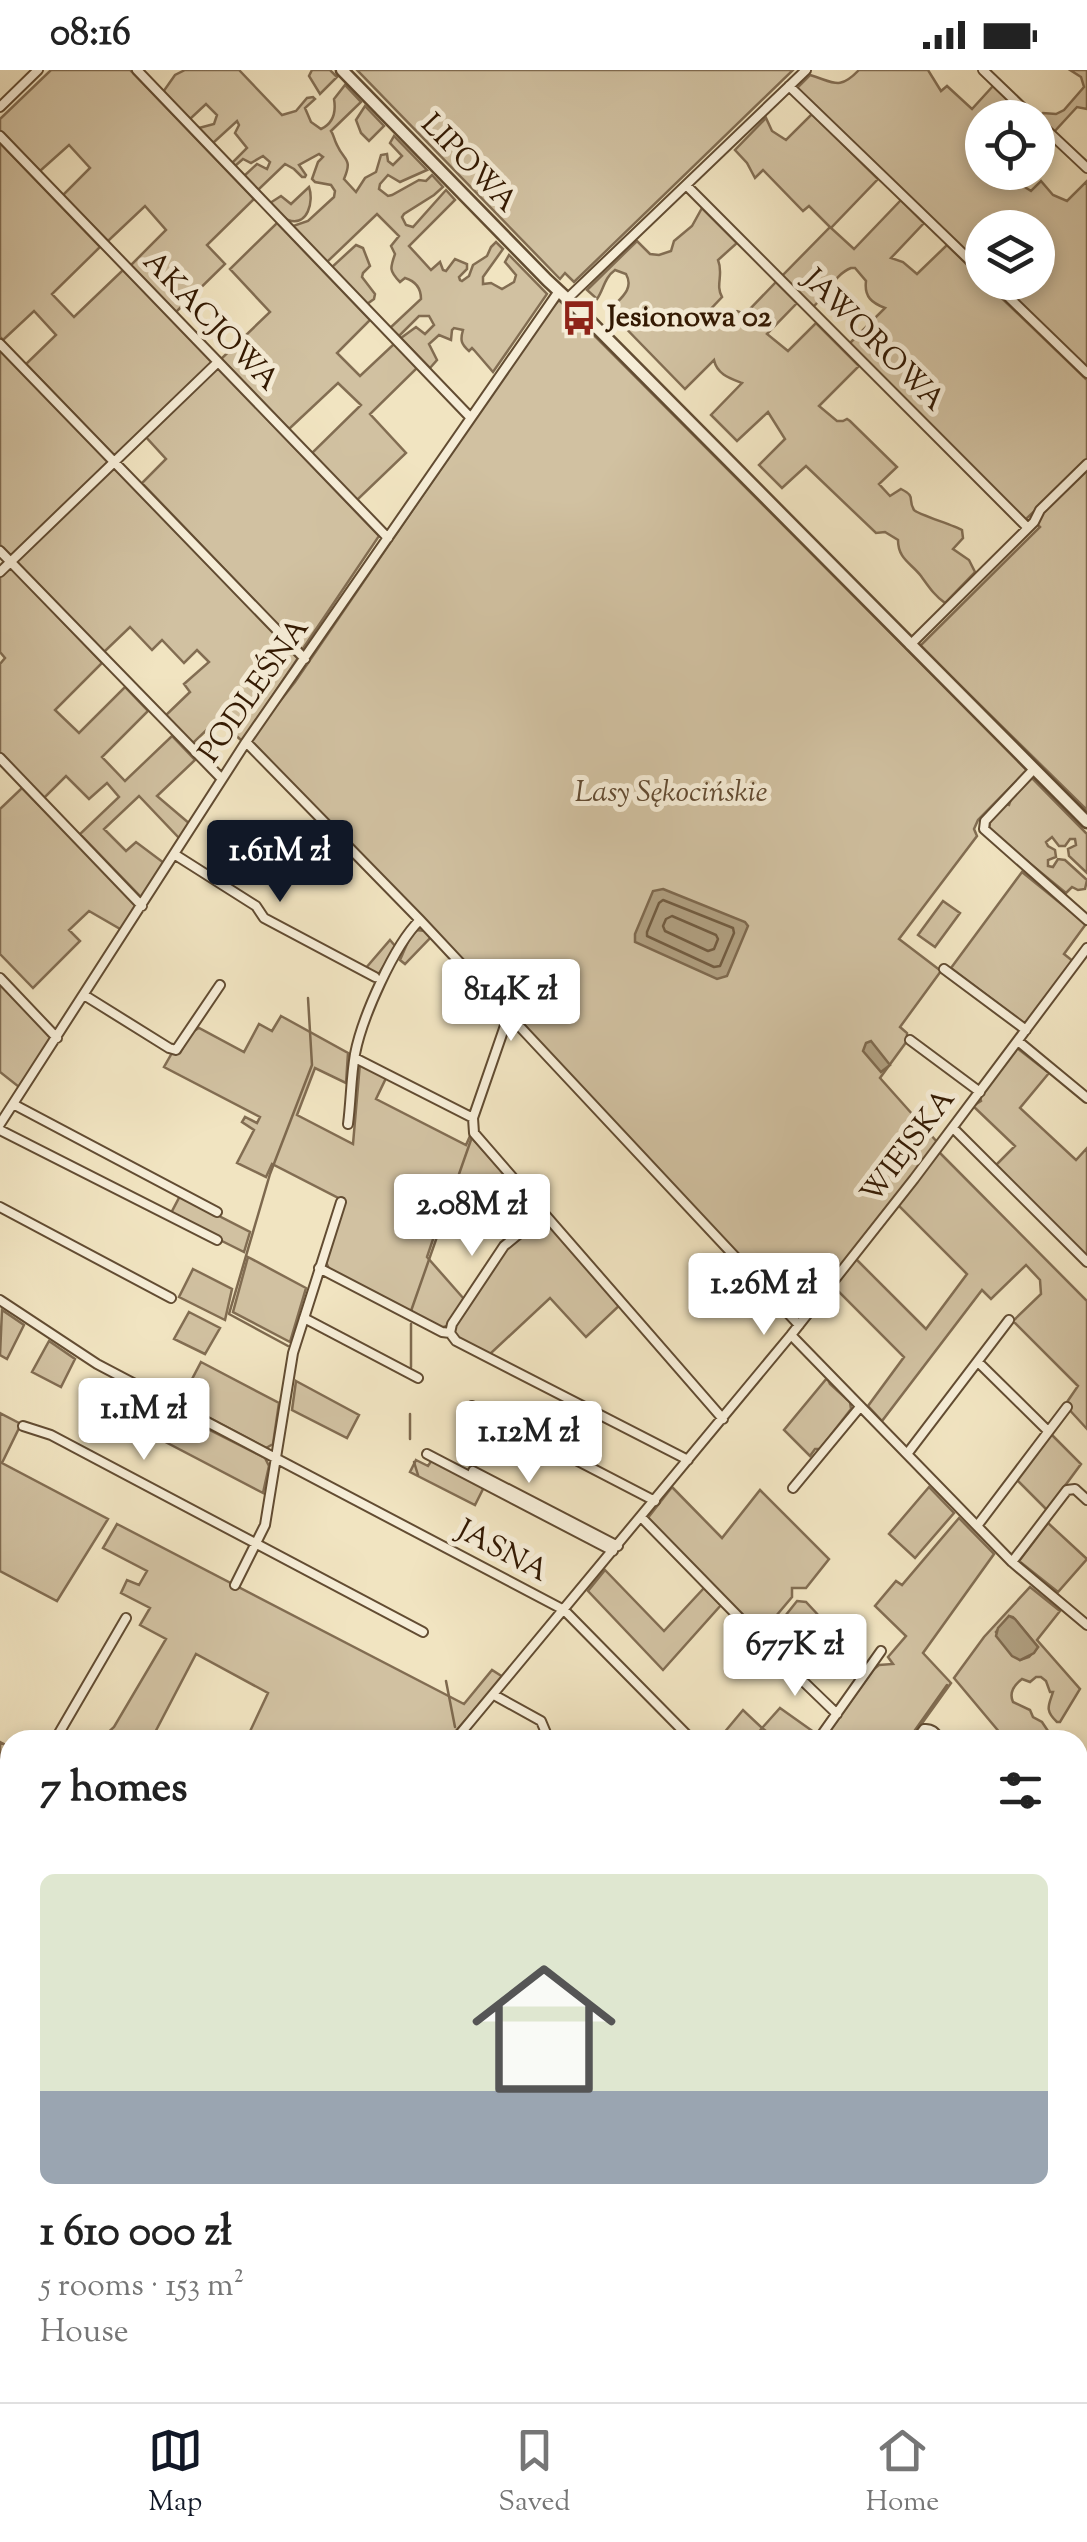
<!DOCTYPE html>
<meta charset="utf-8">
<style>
body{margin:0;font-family:"Sorts Mill Goudy",serif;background:#f2f2f2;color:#222;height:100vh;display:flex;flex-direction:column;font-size:38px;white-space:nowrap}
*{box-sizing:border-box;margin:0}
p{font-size:32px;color:#767676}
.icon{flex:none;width:55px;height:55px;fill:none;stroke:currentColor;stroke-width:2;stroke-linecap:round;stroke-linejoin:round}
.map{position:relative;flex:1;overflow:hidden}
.side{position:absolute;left:0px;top:1660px;width:1088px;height:672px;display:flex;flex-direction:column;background:#fff;border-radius:30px 30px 0 0;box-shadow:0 5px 15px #0003}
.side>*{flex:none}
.buttons{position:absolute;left:965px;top:30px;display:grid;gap:20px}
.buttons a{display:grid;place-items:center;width:90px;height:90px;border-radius:50%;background:#fff;box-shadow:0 5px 15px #0003;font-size:50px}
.price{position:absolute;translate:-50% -85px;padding:0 22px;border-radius:10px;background:#fff;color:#222;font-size:32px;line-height:65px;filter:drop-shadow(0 2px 5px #0008)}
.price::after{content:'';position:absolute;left:50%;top:60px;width:30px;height:22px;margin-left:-15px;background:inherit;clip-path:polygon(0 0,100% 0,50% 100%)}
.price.active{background:#111827;color:#fff}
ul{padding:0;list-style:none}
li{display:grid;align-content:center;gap:20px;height:530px;padding:0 40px}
li span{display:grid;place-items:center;height:310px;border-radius:15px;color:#555}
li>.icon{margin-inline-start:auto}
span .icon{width:180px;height:180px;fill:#fffc;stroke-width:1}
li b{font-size:42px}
h2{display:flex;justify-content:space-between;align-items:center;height:120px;padding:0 40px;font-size:42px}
.status{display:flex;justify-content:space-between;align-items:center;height:70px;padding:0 50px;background:#fff;direction:ltr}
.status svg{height:28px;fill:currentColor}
.dock{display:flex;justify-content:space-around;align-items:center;height:140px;border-top:2px solid #e0e0e0;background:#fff;font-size:28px;color:#767676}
.dock a{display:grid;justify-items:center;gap:5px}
.dock .active{color:#111827}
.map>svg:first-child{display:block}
</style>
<div class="status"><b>08:16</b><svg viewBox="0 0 49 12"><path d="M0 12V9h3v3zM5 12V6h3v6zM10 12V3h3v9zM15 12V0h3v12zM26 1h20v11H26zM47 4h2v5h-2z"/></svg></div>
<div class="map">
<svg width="1087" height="2332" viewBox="0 0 1087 2332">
<rect width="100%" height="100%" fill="#f1e4c1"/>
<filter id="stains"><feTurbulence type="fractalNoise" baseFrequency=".002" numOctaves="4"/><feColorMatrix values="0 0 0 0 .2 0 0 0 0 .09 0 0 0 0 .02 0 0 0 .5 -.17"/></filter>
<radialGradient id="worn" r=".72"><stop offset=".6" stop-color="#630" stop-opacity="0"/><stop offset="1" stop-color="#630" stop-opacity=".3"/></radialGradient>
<path fill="#d1c1a1" stroke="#826d52" stroke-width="2.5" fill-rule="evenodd" d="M 51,0 L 130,0 L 254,129 L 207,175 L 225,194 L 176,242 L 131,195 L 166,160 L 145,136 L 108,171 L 63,125 L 90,98 L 69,75 L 40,101 L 0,60 L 0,49 Z
M 185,0 L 239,0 L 282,45 L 296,41 L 307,28 L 313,27 L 315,29 L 305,38 L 311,52 L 321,59 C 334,53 336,41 334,29 L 345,15 L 361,32 L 331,61 C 334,65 334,70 337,75 C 344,91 353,88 344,109 L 356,122 L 365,108 L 376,102 L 381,85 L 387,84 L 388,91 L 393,95 L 402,86 L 390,73 L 394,66 L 427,100 L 400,112 L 388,105 L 380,114 L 379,119 L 388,126 L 392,125 L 419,110 L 426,111 L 432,105 L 443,117 L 434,125 L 404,144 L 402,147 L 406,155 L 413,157 L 446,120 L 455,130 L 409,176 L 431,200 L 440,192 L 443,200 L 446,201 L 455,189 L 467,194 L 467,199 L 459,207 L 460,210 L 462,211 L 469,206 L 473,195 L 487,186 L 491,177 L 496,172 L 503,179 L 483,207 L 483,214 L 491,213 L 502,219 L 514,212 L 516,205 L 505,192 L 509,185 L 547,224 L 493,302 L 474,280 L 472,278 L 469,281 C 461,274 460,270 463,260 L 454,258 L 452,260 L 451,270 L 439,265 L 429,274 L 437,290 L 430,298 L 401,268 L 416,257 L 425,264 L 434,255 L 429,246 L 419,246 L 399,266 L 390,258 L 421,229 C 421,218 415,211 405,208 L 400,212 C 389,201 390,198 395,184 L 391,176 L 399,166 L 377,144 L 327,192 L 293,156 L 308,151 L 334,127 L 335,121 L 331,115 L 315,112 L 312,109 L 318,92 L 323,87 L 319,84 L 299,95 L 306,105 L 305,107 L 302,107 L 294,99 L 285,94 L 258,120 L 244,106 L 257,94 L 267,99 L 270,92 L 263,86 L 251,93 L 243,89 L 235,96 L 232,93 L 247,78 L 235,63 L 239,55 L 237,51 L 213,73 L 199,58 L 214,54 L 217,45 L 206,34 L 190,49 L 163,22 L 175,5 Z
M 312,0 L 330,0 L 337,7 L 320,24 L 309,6 Z
M 357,0 L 793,0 L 574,212 L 565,203 L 560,209 Z
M 859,0 L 928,0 L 941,21 L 947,16 L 972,39 L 993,16 L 1018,40 L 1011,47 L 982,48 L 982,102 L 1012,103 L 1017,112 L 1031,121 L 1041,111 L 1053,125 L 1067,131 L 1087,111 L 1087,298 L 999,213 L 1038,212 L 1038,158 L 982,158 L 982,197 L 797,18 L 810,5 C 834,12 839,21 859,0 Z
M 1070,0 L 1087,0 L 1087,39 L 1077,37 L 1054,62 L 1039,48 L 1043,43 L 1056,44 L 1064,40 L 1084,17 L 1081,7 Z
M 365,36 L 384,56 L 369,71 L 361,63 L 356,50 Z
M 812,44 L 878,109 L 831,158 L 854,179 L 901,130 L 924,153 L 891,188 L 903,192 L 917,204 L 947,175 L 982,209 L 982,212 L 986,213 L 1087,310 L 1087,391 L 1025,450 L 849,274 L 885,238 C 872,233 864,227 866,211 L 855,198 L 851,198 C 835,204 827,224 813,237 L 782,206 L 830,157 L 809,136 L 803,141 L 763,100 L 755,108 L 747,93 L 735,80 L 766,48 L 772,61 L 786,70 Z
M 0,73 L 100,177 L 52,224 L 74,247 L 123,200 L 213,293 L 116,387 L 26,294 L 56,265 L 34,241 L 3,270 L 0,267 Z
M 309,117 C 314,131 308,157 288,150 C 282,147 275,137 270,133 L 281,126 L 291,134 Z
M 702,138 L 737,173 L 718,190 C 724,204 715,215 722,227 L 706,244 L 718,251 L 737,241 L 745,244 L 776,212 L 797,233 L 767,264 L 788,281 L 816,253 L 859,296 L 819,336 L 837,351 L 843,351 L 847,349 L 850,351 L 897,397 L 879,414 L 890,426 L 901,419 C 917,427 907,429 914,440 C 917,444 953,455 962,460 L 963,468 L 953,479 L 969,490 L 975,502 L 945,533 C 934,525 929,517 921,506 C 911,493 898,489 898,470 L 885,462 L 876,463 L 806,396 L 782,418 L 759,395 L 785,369 L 768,342 L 737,371 L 711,345 L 742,313 C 729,308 717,304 714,290 L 685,319 L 609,241 C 619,229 635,220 626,204 L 615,200 C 604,208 604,219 597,229 L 587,220 L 637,171 L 650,184 L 659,185 L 671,181 L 674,171 L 692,156 Z
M 277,153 L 370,250 L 337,283 L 360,306 L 394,274 L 417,298 L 370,344 L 406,383 L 357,430 L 312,383 L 361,335 L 338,313 L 289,359 L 221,289 L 270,242 L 230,199 Z
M 356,175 L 363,178 L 370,196 L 363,203 L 362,207 L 375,224 L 374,229 L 367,234 L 332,197 Z
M 559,230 L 1027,700 L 978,750 L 974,759 L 977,766 L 899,869 L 941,901 L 900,957 L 907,963 L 907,971 L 880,1008 L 938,1073 L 798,1250 L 249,671 L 295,612 L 546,245 Z
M 0,280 L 109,393 L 12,487 L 0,475 Z
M 216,296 L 379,466 L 302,580 L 142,413 L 166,389 L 145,366 Z
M 113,397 L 298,588 L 242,671 L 218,649 L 192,674 L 165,646 L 190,622 L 184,614 L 209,592 L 197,580 L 184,593 L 162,570 L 152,580 L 130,557 L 104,582 L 15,490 Z
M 1087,398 L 1087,740 L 920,576 L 1040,457 L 1036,453 L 1043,440 Z
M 9,496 L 102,593 L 55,640 L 79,663 L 125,617 L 148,641 L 102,687 L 125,711 L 172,666 L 195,690 L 157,726 L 190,754 L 180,769 L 139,726 L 104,759 L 126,781 L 136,772 L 164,793 L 142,828 L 80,764 L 119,727 L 107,713 L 89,729 L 66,706 L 44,728 L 0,682 L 0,594 L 5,588 L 0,582 L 0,505 Z
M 1032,708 L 1087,764 L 1087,803 L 1069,786 L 1068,779 L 1076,775 L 1075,769 L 1070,769 L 1065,776 L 1059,776 L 1052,767 L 1046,772 L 1048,776 L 1055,780 L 1056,787 L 1048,790 L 1048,796 L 1053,797 L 1058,789 L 1065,790 L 1087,810 L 1085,819 L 1078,820 L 1072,817 L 1066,823 L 989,760 L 990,751 L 1006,734 L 1009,735 L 1011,729 Z
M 22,718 L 137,836 L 122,860 L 89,841 L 69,860 L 80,871 L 33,918 L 0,884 L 0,739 Z
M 1022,802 L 1086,854 L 1064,884 L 1074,892 L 1026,955 L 951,898 Z
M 943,831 L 960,843 L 935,877 L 918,865 Z
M 416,860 L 426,861 L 432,866 L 405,894 L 400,890 L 410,867 Z
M 390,870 L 396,877 L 378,905 L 365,899 Z
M 0,913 L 51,968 L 19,1017 L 0,1002 Z
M 281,946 L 348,983 L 346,1013 L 315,998 L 297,1045 L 353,1074 L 360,993 L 387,1006 L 376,1029 L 466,1075 L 470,1066 L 508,1108 L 472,1140 L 452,1119 L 448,1125 L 427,1187 L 464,1229 L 447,1256 L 440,1258 L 330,1201 L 325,1190 L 344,1131 L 272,1094 L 266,1107 L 237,1093 L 254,1060 L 242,1052 L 245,1047 L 257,1053 L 260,1047 L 164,997 L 172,983 L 180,983 L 192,962 L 199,958 L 244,982 L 259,954 L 272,961 Z
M 1017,978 L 1049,1003 L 1020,1038 L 1076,1090 L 1087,1078 L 1087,1187 L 996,1095 L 1015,1076 L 973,1036 L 981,1031 L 980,1027 Z
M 939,1082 L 1087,1231 L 1087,1359 L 1065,1335 L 1078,1316 L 1013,1251 L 1041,1224 L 1040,1210 L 1026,1195 L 991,1229 L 982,1220 L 882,1351 L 868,1336 L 904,1287 L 834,1217 L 856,1189 L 926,1259 L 967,1204 L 898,1135 Z
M 180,1126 L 250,1162 L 244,1182 L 170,1145 Z
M 538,1152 L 554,1159 L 621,1234 L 586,1267 L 550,1228 L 490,1284 L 455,1266 L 454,1254 L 505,1180 Z
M 248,1187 L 306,1218 L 290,1272 L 233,1242 Z
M 193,1199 L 232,1219 L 225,1250 L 179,1227 Z
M 2,1240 L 24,1255 L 7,1289 L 0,1285 Z
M 189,1242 L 220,1258 L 205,1284 L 174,1269 Z
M 49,1271 L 75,1289 L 61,1317 L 32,1302 Z
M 201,1292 L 279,1333 L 273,1374 L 266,1378 L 180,1332 Z
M 827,1308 L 830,1314 L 850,1332 L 851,1339 L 820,1379 L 815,1379 L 810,1386 L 784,1360 Z
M 296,1311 L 359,1345 L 347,1368 L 292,1340 Z
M 170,1340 L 265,1388 L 269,1396 L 263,1423 L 156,1367 Z
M 0,1343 L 21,1354 L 2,1393 L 108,1449 L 57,1531 L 0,1501 Z
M 1051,1364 L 1081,1394 L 1047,1440 L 1016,1409 Z
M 416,1390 L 428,1396 L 432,1390 L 484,1417 L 475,1435 L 410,1402 Z
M 672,1417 L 722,1468 L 760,1420 L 829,1489 L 806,1518 L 792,1518 L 792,1527 L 765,1559 L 757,1562 L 647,1449 Z
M 929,1417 L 954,1443 L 915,1488 L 889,1464 Z
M 959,1448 L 994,1484 L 923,1583 L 951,1613 L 910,1670 L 823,1670 L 874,1599 L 879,1595 L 893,1594 L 888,1587 L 906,1566 L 875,1536 L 896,1511 L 902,1515 Z
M 1048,1453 L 1087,1489 L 1058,1522 L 1019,1491 Z
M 117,1454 L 464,1634 L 492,1600 L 503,1607 L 448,1670 L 246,1670 L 268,1623 L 196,1584 L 151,1670 L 100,1670 L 114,1657 L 166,1569 L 140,1555 L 150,1538 L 121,1523 L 127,1510 L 139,1515 L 147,1501 L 103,1478 Z
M 605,1500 L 664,1561 L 704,1518 L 721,1535 L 663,1600 L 588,1521 Z
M 1030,1517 L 1060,1541 L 1037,1570 L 1080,1619 L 1060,1652 L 1057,1652 C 1044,1640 1049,1635 1053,1622 L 1050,1622 L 1046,1611 L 1041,1607 L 1036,1607 L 1030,1612 L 1022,1609 C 1014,1615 1009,1623 1013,1632 L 1030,1640 L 1033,1647 L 1042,1652 L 1052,1667 L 1050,1670 L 1006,1670 L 954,1608 L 984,1567 ZM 1009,1546 L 1013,1547 L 1038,1577 L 1029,1587 L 1020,1590 L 996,1562 Z
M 797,1531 L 806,1532 L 820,1547 L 785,1590 L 769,1574 L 770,1565 Z
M 780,1638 L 818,1665 L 814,1670 L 778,1670 L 762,1658 L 753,1670 L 718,1670 L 743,1640 L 762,1658 Z
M 0,1672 L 10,1677 L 10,1716 L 0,1711 Z
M 1078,1691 L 1087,1701 L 1087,1765 L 1078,1753 Z
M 10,2161 L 10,2192 L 0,2215 L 0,2164 Z
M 5,2233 L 10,2236 L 10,2286 L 0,2281 L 0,2244 Z
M 483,2322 L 667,2323 L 664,2327 L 669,2332 L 477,2332 Z
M 256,2323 L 327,2323 L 322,2332 L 256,2332 L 252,2330 Z
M 401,2323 L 470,2323 L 465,2332 L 396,2332 Z"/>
<path fill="#b09f80" stroke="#7e694e" stroke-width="2.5" d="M 663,819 L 745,852 L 748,856 L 727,906 L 717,909 L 635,872 L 635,864 L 653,821 Z
M 871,971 L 890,995 L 881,1002 L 863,981 L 866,973 Z
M 1009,1546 L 1015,1549 L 1038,1577 L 1034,1583 L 1020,1590 L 1012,1586 L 996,1566 L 998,1558 Z"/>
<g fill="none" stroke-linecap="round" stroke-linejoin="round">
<path stroke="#725c41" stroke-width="2.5" d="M 663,830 L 733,858 L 734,863 L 720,896 L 714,897 L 647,866 L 647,862 L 659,833 Z
M 672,846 L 716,865 L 718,869 L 714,879 L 708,881 L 665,861 L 663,856 L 666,849 Z"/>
<path stroke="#7e694e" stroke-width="2.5" d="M 411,1241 L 472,1067
M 288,1276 L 229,1244 L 270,1104 L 312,995 L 308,928
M 411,1297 L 411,1254
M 410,1344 L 410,1369
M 414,1392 L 418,1405
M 446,1611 L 455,1657
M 908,1670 L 947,1615
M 1082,2320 L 1087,2322
M 460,2332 L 466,2322"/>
<defs>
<path id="minor" d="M 137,0 L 470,347
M 983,0 L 1033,48
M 789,16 L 982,202
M 0,37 L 38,0
M 1038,52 L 1087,98
M 0,66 L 388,468
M 686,115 L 1028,458
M 993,212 L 1087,303
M 567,229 L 806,0
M 0,274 L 305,589
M 0,481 L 222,709
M 0,502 L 218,292
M 910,575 L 1034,452 L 1040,440 L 1087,394
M 246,672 L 420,850 L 799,1255
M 0,688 L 142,836
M 1034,699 L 985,751 L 984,759 L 1087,850
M 174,784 L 256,836 L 264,848 L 375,907
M 944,899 L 1026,960
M 0,908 L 57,968
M 84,925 L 169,978 L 176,980 L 220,915
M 509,944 L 473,1048 L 474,1063 L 723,1349
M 910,970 L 980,1022
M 1018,971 L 1087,1028
M 355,988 L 473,1048
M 13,1034 L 217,1142
M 0,1054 L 246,672 L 559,221
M 348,1054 C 351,1031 351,1007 355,984 C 362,948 394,875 420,850
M 953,1058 L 1087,1192
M 0,1060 L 217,1170
M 0,1137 L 171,1228
M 319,1198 L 442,1262 L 450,1263 L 456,1271 L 688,1390
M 0,1230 L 97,1294 L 564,1540 L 692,1670
M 304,1248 L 418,1308
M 450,1263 L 452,1254 L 504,1176 L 543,1144
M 791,1265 L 1012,1492 L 1087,1555
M 978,1292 L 1046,1359
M 472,1336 L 655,1431
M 23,1356 L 51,1365 L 423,1562
M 427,1384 L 613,1481
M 907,1384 L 1009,1250
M 473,1401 L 618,1476
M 793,1418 L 860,1337
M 641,1447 L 767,1576
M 977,1456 L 1067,1337
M 1012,1492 L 1067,1420 L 1075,1419 L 1087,1430
M 235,1515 L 265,1455 L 293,1283 L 341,1132
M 778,1587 L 837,1644
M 494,1625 L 541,1651 L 549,1670
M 55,1670 L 126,1548
M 455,1670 L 791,1265 L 914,1109 L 1087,878
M 818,1670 L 881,1581
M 916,1670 L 924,1659 C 933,1658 936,1664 941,1670
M 1078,1825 L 1087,1836
M 1086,1894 L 1087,1891
M 0,2089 L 10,2100
M 1078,2126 L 1083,2130 L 1087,2129
M 0,2226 L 10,2203
M 0,2288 L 10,2293
M 68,2322 L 87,2332
M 822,2322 L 833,2332
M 854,2322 L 863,2332
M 108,2332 L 112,2322
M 246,2332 L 252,2322
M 468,2332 L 474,2322"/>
<path id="tertiary" d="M 342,0 L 547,210 L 577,238 L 1087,752
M 1078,2026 L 1087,2013
M 798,2332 L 807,2322"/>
<path id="primary" d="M 0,1729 L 10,1734
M 0,1746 L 10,1751
M 1078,2289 L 1087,2294
M 1078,2307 L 1087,2312"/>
</defs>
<use href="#minor" stroke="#624c32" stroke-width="12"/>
<use href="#tertiary" stroke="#624c32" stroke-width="15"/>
<use href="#primary" stroke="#331902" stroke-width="18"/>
<use href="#minor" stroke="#f6edd7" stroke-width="8"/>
<use href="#tertiary" stroke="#f6edd7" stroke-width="10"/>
<use href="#primary" stroke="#f1e4c1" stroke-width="12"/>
</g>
<defs>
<symbol id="bus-bare" viewBox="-9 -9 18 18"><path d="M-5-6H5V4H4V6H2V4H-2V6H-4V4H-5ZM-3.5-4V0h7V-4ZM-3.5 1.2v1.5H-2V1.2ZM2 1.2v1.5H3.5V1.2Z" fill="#8f2418" stroke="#f6edd7" stroke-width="2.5" paint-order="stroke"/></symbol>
</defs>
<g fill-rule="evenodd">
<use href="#bus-bare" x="554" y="223" width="50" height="50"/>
</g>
<g text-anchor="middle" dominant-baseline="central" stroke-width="10" stroke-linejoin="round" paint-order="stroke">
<g font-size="30" fill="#331902" stroke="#f6edd7">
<text transform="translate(468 94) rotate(46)">LIPOWA</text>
<text transform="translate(210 252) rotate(46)">AKACJOWA</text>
<text transform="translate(873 271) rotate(45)">JAWOROWA</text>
<text transform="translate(255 621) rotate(-55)">PODLEŚNA</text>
<text transform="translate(909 1077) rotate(-53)">WIEJSKA</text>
<text transform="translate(502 1482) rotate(28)">JASNA</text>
</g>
<g font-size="30" font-weight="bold" fill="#331902" stroke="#f6edd7" text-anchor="start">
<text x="607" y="248">Jesionowa 02</text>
</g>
<g font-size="30" font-style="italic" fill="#624b32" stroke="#f6edd7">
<text x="671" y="723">Lasy Sękocińskie</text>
</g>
</g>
<rect width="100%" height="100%" filter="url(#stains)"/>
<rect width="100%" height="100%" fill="url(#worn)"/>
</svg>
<div class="buttons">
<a><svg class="icon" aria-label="locate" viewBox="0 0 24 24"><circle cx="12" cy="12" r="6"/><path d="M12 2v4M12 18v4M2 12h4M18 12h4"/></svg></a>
<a><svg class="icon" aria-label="layers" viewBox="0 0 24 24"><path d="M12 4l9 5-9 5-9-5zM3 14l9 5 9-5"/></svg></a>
</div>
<b class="price active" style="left:280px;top:835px">1.61M zł</b>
<b class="price" style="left:511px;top:974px">814K zł</b>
<b class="price" style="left:472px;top:1189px">2.08M zł</b>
<b class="price" style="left:764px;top:1268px">1.26M zł</b>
<b class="price" style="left:144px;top:1393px">1.1M zł</b>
<b class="price" style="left:529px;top:1416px">1.12M zł</b>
<b class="price" style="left:795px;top:1629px">677K zł</b>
<section class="side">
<h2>7 homes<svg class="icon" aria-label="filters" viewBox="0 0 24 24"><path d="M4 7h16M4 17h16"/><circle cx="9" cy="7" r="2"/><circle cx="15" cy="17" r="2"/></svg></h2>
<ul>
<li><span style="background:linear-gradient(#dfe7d0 70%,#9aa5b1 0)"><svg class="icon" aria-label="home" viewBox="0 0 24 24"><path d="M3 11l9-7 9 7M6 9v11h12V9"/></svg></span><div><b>1 610 000 zł</b><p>5 rooms · 153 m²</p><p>House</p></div></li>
</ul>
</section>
</div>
<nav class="dock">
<a class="active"><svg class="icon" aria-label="map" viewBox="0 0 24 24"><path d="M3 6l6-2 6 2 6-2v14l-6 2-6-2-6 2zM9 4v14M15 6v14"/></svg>Map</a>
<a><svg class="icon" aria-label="saved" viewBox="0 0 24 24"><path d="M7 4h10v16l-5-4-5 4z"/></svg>Saved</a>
<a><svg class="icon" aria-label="home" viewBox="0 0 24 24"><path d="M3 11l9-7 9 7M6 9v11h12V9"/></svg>Home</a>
</nav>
